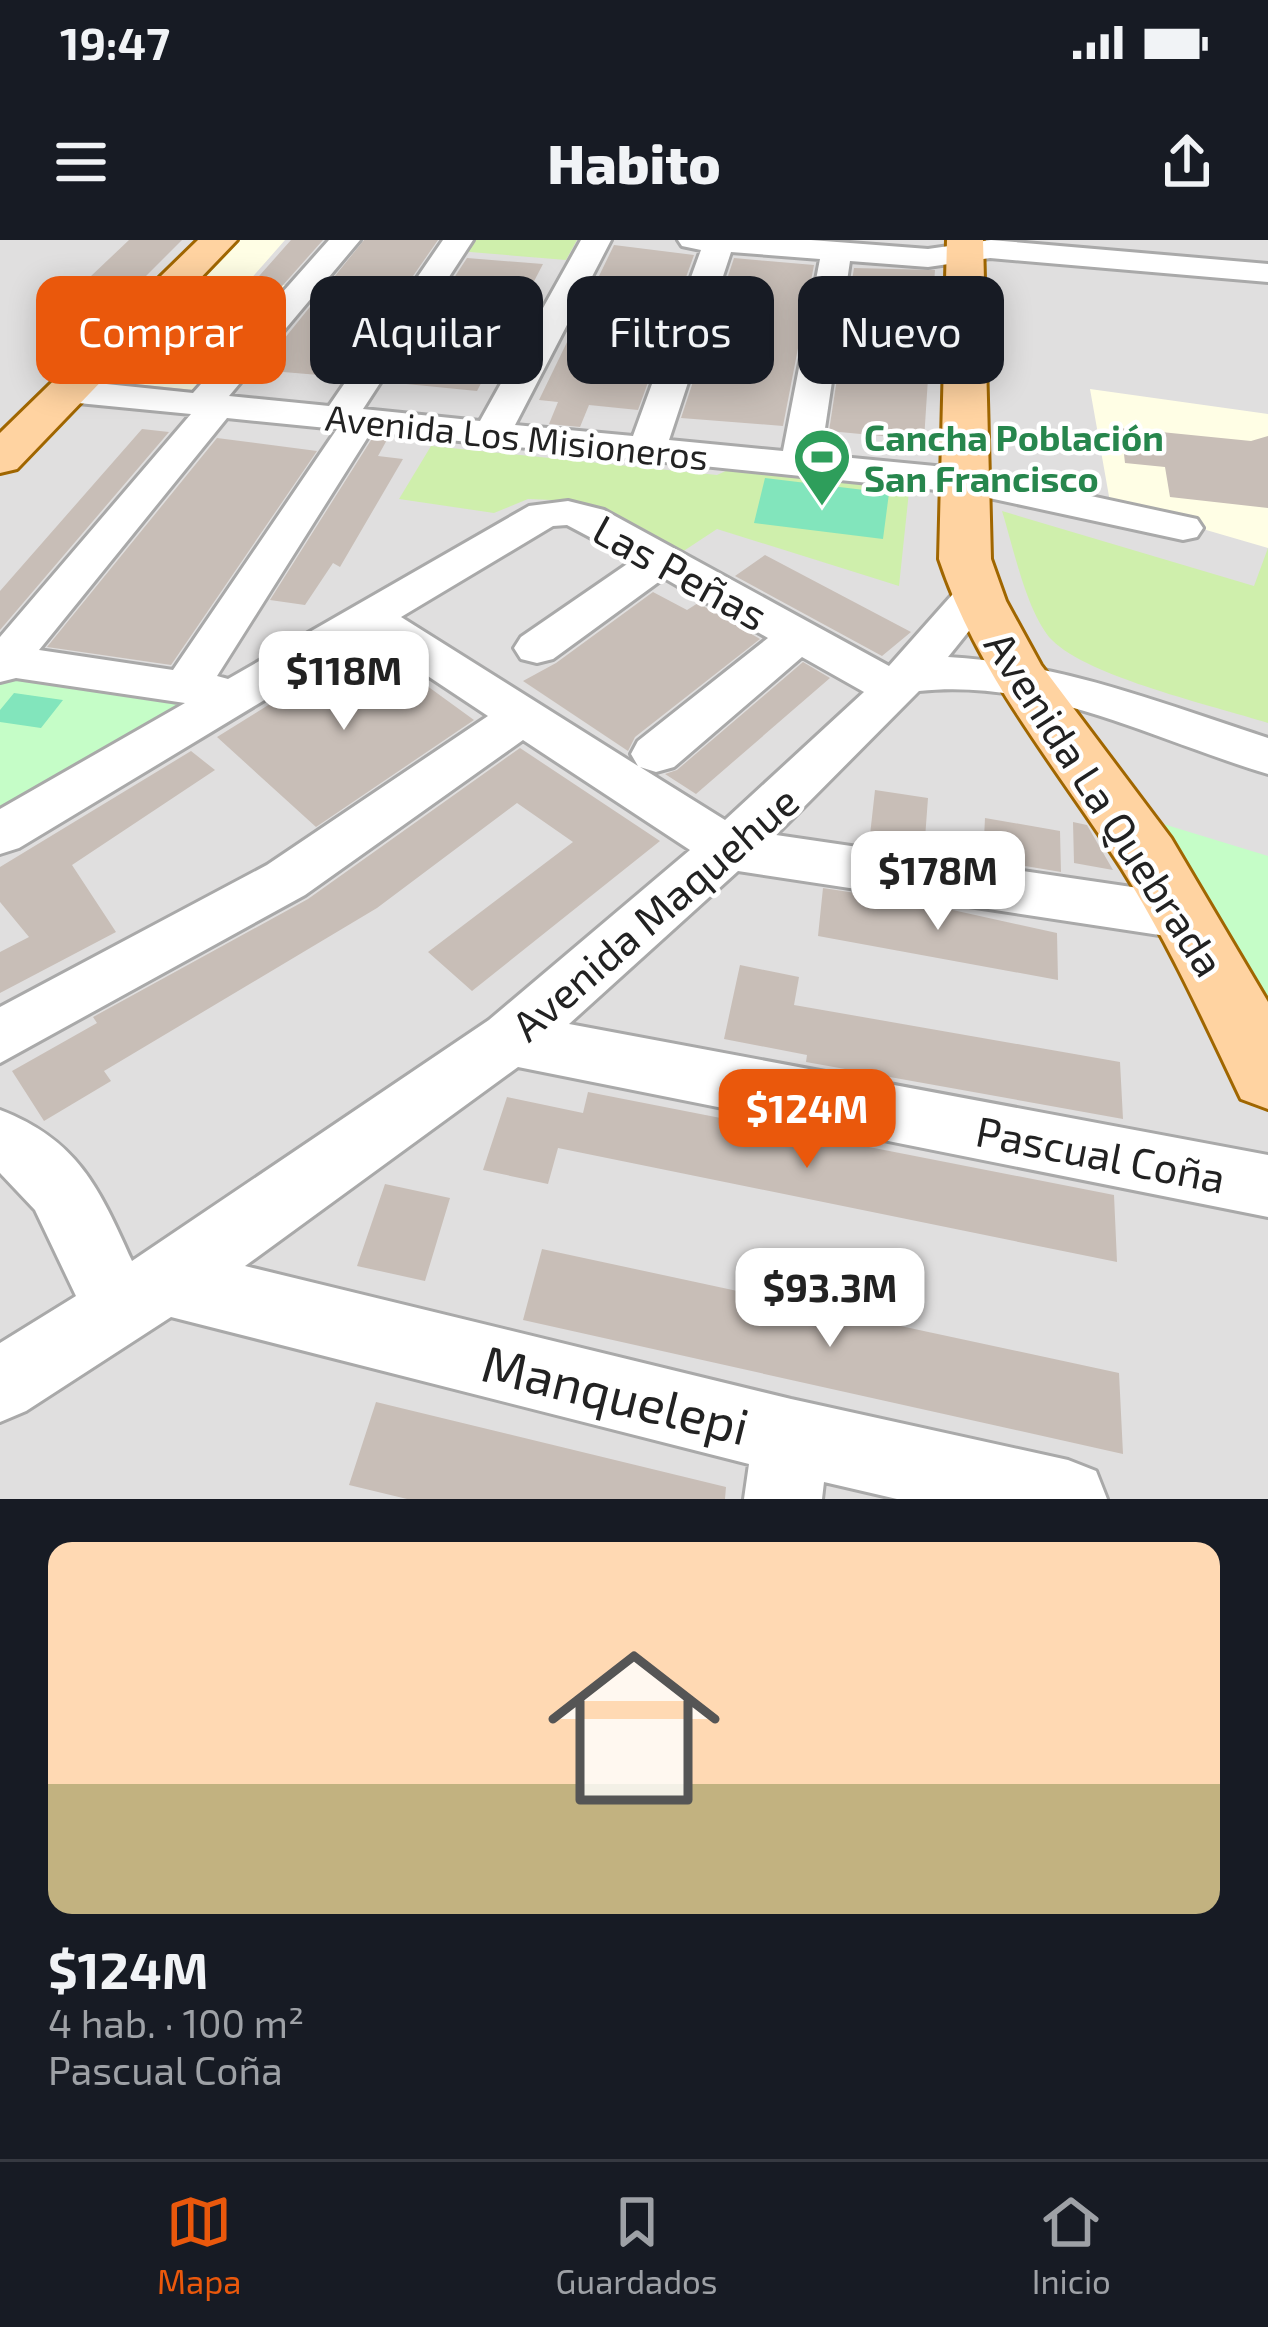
<!DOCTYPE html>
<html lang="es">
<meta charset="utf-8">
<style>
body{margin:0;font-family:"Exo 2",sans-serif;background:#242831;color:#f1f3f6;height:100vh;display:flex;flex-direction:column;font-size:45px;white-space:nowrap}
*{box-sizing:border-box;margin:0}
p{font-size:39px;color:#9ea1a6}
.icon{flex:none;width:66px;height:66px;fill:none;stroke:currentColor;stroke-width:2;stroke-linecap:round;stroke-linejoin:round}
.map{position:relative;height:1259px;overflow:hidden}
.details{display:flex;flex-direction:column;background:#171b24;flex:1}
.details>*{flex:none}
.guide{position:absolute;left:36px;top:36px;width:1197px;height:108px;display:flex;gap:24px}
.price{position:absolute;translate:-50% -102px;padding:0 27px;border-radius:24px;background:#fff;color:#222;font-size:39px;line-height:78px;filter:drop-shadow(0 3px 6px #0008)}
.price::after{content:'';position:absolute;left:50%;top:72px;width:36px;height:27px;margin-left:-18px;background:inherit;clip-path:polygon(0 0,100% 0,50% 100%)}
.price.selected{background:#ea580c;color:#fff}
ul{padding:0;list-style:none}
li{display:grid;align-content:center;gap:24px;height:636px;padding:0 48px}
li+li{border-top:3px solid #363941}
li span{display:grid;place-items:center;height:372px;border-radius:24px;color:#555}
li>.icon{margin-inline-start:auto}
span .icon{width:216px;height:216px;fill:#fffc;stroke-width:1}
li b{font-size:51px}
.chip{padding:0 42px;border-radius:24px;background:#171b24;box-shadow:0 6px 30px #0003;font-size:42px;line-height:108px}
.chip.selected{background:#ea580c;color:#fff}
.status{display:flex;justify-content:space-between;align-items:center;height:84px;padding:0 60px;background:#171b24;direction:ltr}
.status svg{height:33px;fill:currentColor}
header{display:flex;justify-content:space-between;align-items:center;height:156px;padding:0 48px;background:#171b24;font-size:54px;font-weight:800}
.dock{display:flex;justify-content:space-around;align-items:center;height:168px;border-top:3px solid #363941;background:#171b24;font-size:33px;color:#9ea1a6}
.dock a{display:grid;justify-items:center;gap:6px}
.dock .selected{color:#ea580c}
.map>svg:first-child{display:block}
</style>
<div class="status"><b>19:47</b><svg viewBox="0 0 49 12"><path d="M0 12V9h3v3zM5 12V6h3v6zM10 12V3h3v9zM15 12V0h3v12zM26 1h20v11H26zM47 4h2v5h-2z"/></svg></div>
<header><svg class="icon" aria-label="menu" viewBox="0 0 24 24"><path d="M4 6h16M4 12h16M4 18h16"/></svg>Habito<svg class="icon" aria-label="share" viewBox="0 0 24 24"><path d="M12 15V3M7 8l5-5 5 5M5 13v7h14v-7"/></svg></header>
<div class="map">
<svg width="1268" height="1259" viewBox="0 0 1268 1259">
<rect width="100%" height="100%" fill="#f2efe8"/>
<path fill="#e0dfdf" d="M 0,0 L 1268,0 L 1268,1259 L 0,1259 Z"/>
<path fill="#fffee5" d="M 228,0 L 285,0 L 249,41 L 293,46 L 204,151 L 95,140 Z
M 1090,149 L 1268,174 L 1268,308 L 1110,262 Z"/>
<path fill="#cfefac" d="M 465,0 L 577,0 L 566,20 L 458,11 Z
M 431,206 L 717,235 L 743,223 L 910,242 L 899,346 L 717,289 L 676,316 L 578,261 L 528,259 L 494,273 L 399,259 Z
M 1002,271 L 1254,346 L 1268,308 L 1268,483 C 1215,466 1088,437 1052,400 C 1027,374 1013,306 1002,271 Z"/>
<path fill="#c5fdc7" d="M 4,436 L 195,466 L 0,581 L 0,442 Z
M 1160,583 L 1268,616 L 1268,797 Z"/>
<path fill="#82e5bc" d="M 765,238 L 889,253 L 883,299 L 754,283 Z
M 14,453 L 63,460 L 41,488 L 0,482 L 0,470 Z"/>
<path fill="#c8beb7" d="M 129,0 L 182,0 L 123,59 L 71,55 Z
M 291,0 L 323,0 L 220,116 L 191,113 Z
M 364,0 L 438,0 L 343,137 L 259,130 Z
M 614,5 L 694,15 L 638,170 L 589,165 L 580,187 L 549,184 L 558,162 L 539,160 Z
M 467,18 L 543,24 L 477,151 L 386,142 Z
M 734,18 L 814,25 L 783,186 L 681,178 Z
M 854,28 L 935,30 L 924,200 L 829,191 Z
M 1121,188 L 1251,201 L 1268,196 L 1268,268 L 1170,257 L 1165,227 L 1125,223 Z
M 142,189 L 169,192 L 0,390 L 0,351 Z
M 373,197 L 388,198 L 378,216 L 403,219 L 340,327 L 333,323 L 305,365 L 270,360 Z
M 217,198 L 317,211 L 171,425 L 47,407 Z
M 765,315 L 911,392 L 882,416 L 735,336 Z
M 653,352 L 687,370 L 698,363 L 760,399 L 635,497 L 628,511 L 523,441 L 556,423 Z
M 368,403 L 474,480 L 316,587 L 217,497 Z
M 803,422 L 830,438 L 696,554 L 665,534 L 677,530 Z
M 520,508 L 660,601 L 472,751 L 428,712 L 573,602 L 517,563 L 377,668 L 104,831 L 111,841 L 44,881 L 12,831 L 97,783 L 93,777 L 308,659 Z
M 191,511 L 215,530 L 72,625 L 116,692 L 0,753 L 0,712 L 29,697 L 0,662 L 0,627 Z
M 875,550 L 928,558 L 924,612 L 869,604 Z
M 985,578 L 1060,591 L 1061,632 L 983,619 Z
M 1073,582 L 1087,585 L 1113,630 L 1074,623 Z
M 823,648 L 921,663 L 1057,693 L 1058,740 L 818,696 Z
M 740,725 L 799,737 L 794,765 L 1120,822 L 1123,879 L 806,822 L 807,815 L 724,799 Z
M 588,852 L 1114,955 L 1117,1022 L 558,908 L 548,944 L 483,930 L 507,857 L 583,873 Z
M 385,944 L 450,958 L 425,1041 L 357,1026 Z
M 542,1009 L 1119,1133 L 1123,1214 L 523,1080 Z
M 376,1162 L 726,1247 L 725,1259 L 407,1259 L 349,1245 Z"/>
<g fill="none" stroke-linecap="round" stroke-linejoin="round">
<defs>
<path id="minor" d="M 329,0 L 360,0 L 229,156 L 329,166 L 443,0 L 473,0 L 363,169 L 480,181 L 581,0 L 611,0 L 515,185 L 633,196 L 701,10 L 682,6 L 678,0 L 811,0 L 928,9 L 991,0 L 1268,24 L 1268,42 L 990,18 L 928,27 L 850,21 L 821,215 L 966,229 L 1183,276 L 1197,279 L 1203,288 L 1197,297 L 1183,300 L 966,253 L 371,192 L 217,436 L 228,439 L 529,266 L 568,261 L 604,270 L 889,426 L 960,346 L 975,342 L 990,346 L 997,356 L 948,417 C 1060,423 1162,463 1268,498 L 1268,534 C 1154,500 1042,438 919,451 L 776,595 L 1186,655 L 1206,661 L 1214,677 L 1206,693 L 1186,699 L 738,631 L 569,784 L 1268,915 L 1268,977 L 518,827 L 245,1026 L 791,1159 L 1068,1220 L 1096,1231 L 1107,1259 L 897,1259 L 824,1242 L 822,1259 L 744,1259 L 749,1224 L 171,1077 L 26,1171 L 0,1182 L 0,1103 L 76,1056 L 35,970 L 0,933 L 0,870 C 78,900 99,948 132,1021 L 489,780 L 690,610 L 523,500 L 305,655 L 0,823 L 0,767 L 267,625 L 488,476 L 369,397 L 19,608 L 0,614 L 0,569 L 185,463 L 16,438 L 0,442 L 0,397 L 191,174 L 68,162 L 55,159 L 50,151 L 55,143 L 68,140 L 193,153 ZM 731,12 L 820,19 L 783,211 L 669,200 ZM 227,178 L 337,189 L 173,430 L 39,410 ZM 567,285 L 633,320 L 521,397 L 514,408 L 521,419 L 537,423 L 553,419 L 664,338 L 768,398 L 638,501 L 631,514 L 638,526 L 401,377 L 553,286 ZM 802,417 L 864,452 L 725,580 L 640,527 L 656,532 L 674,527 Z"/>
<path id="major" d="M 198,0 L 237,0 L 17,229 L 0,233 L 0,193 Z
M 947,0 L 983,0 L 991,319 L 1006,361 L 1041,425 L 1171,598 L 1268,762 L 1268,869 L 1241,859 C 1204,781 1168,702 1122,629 C 1056,526 978,436 939,319 Z"/>
</defs>
<use href="#minor" stroke="#a9a9a9" stroke-width="6"/>
<use href="#major" stroke="#a06600" stroke-width="6"/>
<use href="#minor" fill="#fff" fill-rule="evenodd"/>
<use href="#major" fill="#ffd3a1" fill-rule="evenodd"/>
</g>
<defs>
<symbol id="stadium-pin" viewBox="-11 -11 22 30"><path d="M0 17L-7.5 6A9.5 9.5 0 1 1 7.5 6Z" fill="#2e9e5b" stroke="#fff"/><path d="M0-5a6.5 5 0 1 0 0 10a6.5 5 0 1 0 0-10ZM-3.5-1.8h7v3.6h-7Z" fill="#fff"/></symbol>
</defs>
<g fill-rule="evenodd">
<use href="#stadium-pin" x="789" y="184" width="66" height="90"/>
</g>
<g text-anchor="middle" dominant-baseline="central" stroke-width="9" stroke-linejoin="round" paint-order="stroke">
<g font-size="36" fill="#222" stroke="#fff">
<text transform="translate(517 196) rotate(6)">Avenida Los Misioneros</text>
</g>
<g font-size="36" font-weight="bold" fill="#27864d" stroke="#fff" text-anchor="start">
<text x="864" y="196">Cancha Población<tspan x="864" dy="41">San Francisco</tspan></text>
</g>
<g font-size="42" fill="#222" stroke="#fff">
<text transform="translate(681 331) rotate(29)">Las Peñas</text>
<text transform="translate(1106 563) rotate(57)">Avenida La Quebrada</text>
<text transform="translate(654 672) rotate(-41)">Avenida Maquehue</text>
<text transform="translate(1101 913) rotate(11)">Pascual Coña</text>
</g>
<g font-size="51" fill="#222" stroke="#fff">
<text transform="translate(616 1153) rotate(14)">Manquelepi</text>
</g>
</g>
</svg>
<b class="price" style="left:344px;top:493px">$118M</b>
<b class="price" style="left:938px;top:693px">$178M</b>
<b class="price selected" style="left:807px;top:931px">$124M</b>
<b class="price" style="left:830px;top:1110px">$93.3M</b>
<div class="guide">
<a class="chip selected">Comprar</a>
<a class="chip">Alquilar</a>
<a class="chip">Filtros</a>
<a class="chip">Nuevo</a>
</div>
</div>
<section class="details">
<ul>
<li><span style="background:linear-gradient(#ffd9b3 65%,#c2b280 0)"><svg class="icon" aria-label="home" viewBox="0 0 24 24"><path d="M3 11l9-7 9 7M6 9v11h12V9"/></svg></span><div><b>$124M</b><p>4 hab. · 100 m²</p><p>Pascual Coña</p></div></li>
</ul>
</section>
<nav class="dock">
<a class="selected"><svg class="icon" aria-label="map" viewBox="0 0 24 24"><path d="M3 6l6-2 6 2 6-2v14l-6 2-6-2-6 2zM9 4v14M15 6v14"/></svg>Mapa</a>
<a><svg class="icon" aria-label="saved" viewBox="0 0 24 24"><path d="M7 4h10v16l-5-4-5 4z"/></svg>Guardados</a>
<a><svg class="icon" aria-label="home" viewBox="0 0 24 24"><path d="M3 11l9-7 9 7M6 9v11h12V9"/></svg>Inicio</a>
</nav>
